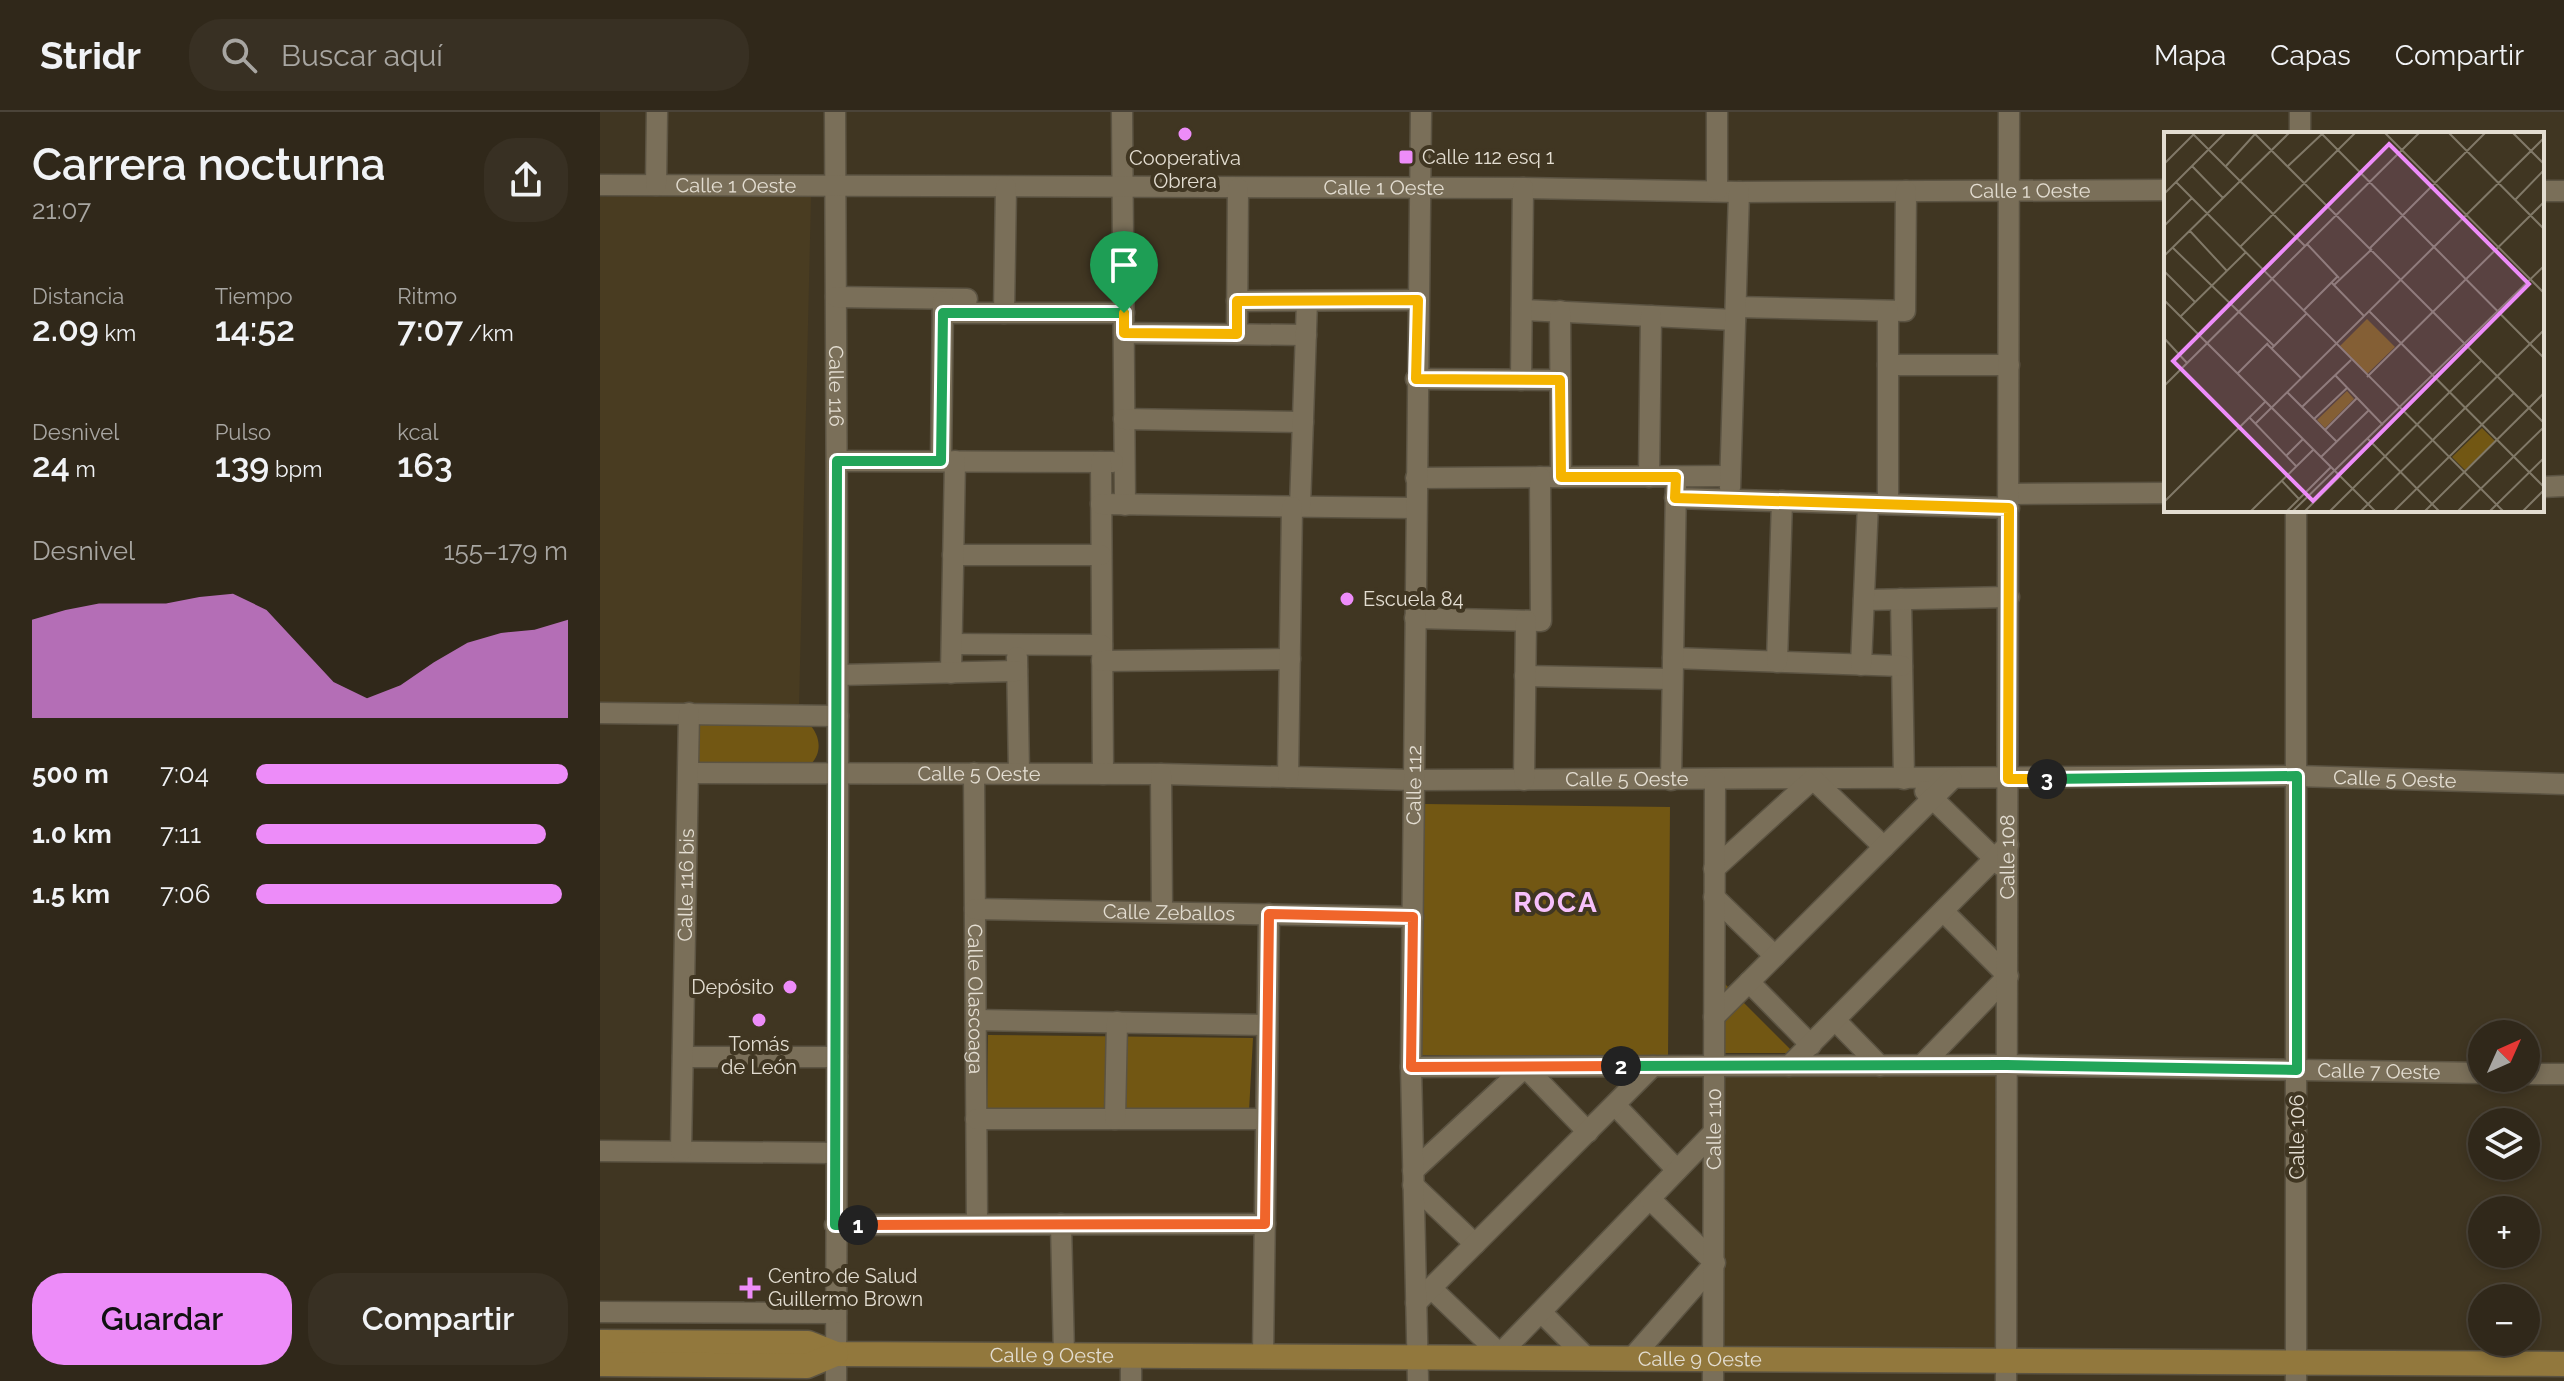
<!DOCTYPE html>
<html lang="es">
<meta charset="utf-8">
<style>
body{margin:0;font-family:Raleway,sans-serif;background:#383023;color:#f1f3f6;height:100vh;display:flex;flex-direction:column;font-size:30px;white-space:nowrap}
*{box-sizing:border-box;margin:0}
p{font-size:26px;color:#a8a6a2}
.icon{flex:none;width:44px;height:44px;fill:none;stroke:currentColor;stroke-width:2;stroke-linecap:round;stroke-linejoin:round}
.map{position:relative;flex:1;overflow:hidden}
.drawer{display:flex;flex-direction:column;background:#30281a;width:600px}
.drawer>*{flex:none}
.needle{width:52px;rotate:45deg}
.tools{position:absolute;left:1868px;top:908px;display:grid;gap:16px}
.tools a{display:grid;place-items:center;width:72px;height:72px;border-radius:50%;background:#30281a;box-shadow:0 4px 12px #0003,0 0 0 2px #4b4439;font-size:40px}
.pin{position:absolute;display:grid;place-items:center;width:68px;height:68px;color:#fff;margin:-82px -34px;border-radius:50% 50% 50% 0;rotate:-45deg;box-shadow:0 0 8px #0007}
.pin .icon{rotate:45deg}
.km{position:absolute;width:40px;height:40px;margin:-20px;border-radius:50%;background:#222;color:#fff;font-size:22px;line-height:40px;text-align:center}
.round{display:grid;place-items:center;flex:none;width:84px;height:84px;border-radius:32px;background:#383023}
.head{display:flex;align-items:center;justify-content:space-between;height:136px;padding:0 32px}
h1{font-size:44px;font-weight:600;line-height:60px}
.figures{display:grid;grid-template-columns:repeat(3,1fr);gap:12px;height:136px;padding:8px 32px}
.figures div{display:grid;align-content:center}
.figures b{font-size:34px;font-weight:600}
.figures small{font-size:22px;font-weight:400}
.figures p{font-size:22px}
.chart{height:224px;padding:16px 32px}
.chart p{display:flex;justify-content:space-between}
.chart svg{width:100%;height:144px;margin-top:8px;fill:#ed8cf9;opacity:.7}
.cta{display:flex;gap:16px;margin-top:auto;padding:16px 32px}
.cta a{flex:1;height:92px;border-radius:32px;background:#ed8cf9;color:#111;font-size:32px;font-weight:600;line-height:92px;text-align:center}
.cta a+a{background:#383023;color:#f1f3f6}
ul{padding:0 32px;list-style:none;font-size:26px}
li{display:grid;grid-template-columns:128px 96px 1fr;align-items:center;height:60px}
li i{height:20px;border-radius:10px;background:#ed8cf9}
header{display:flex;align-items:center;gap:48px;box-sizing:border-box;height:112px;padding:0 40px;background:#30281a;border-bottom:2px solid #4b4439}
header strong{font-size:38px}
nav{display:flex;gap:44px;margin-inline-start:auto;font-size:28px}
.search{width:560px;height:72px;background:#383023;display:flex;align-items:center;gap:20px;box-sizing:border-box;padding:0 28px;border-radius:32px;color:#a8a6a2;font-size:30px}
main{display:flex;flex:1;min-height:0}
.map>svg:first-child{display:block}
.built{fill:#493c21}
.green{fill:#725713}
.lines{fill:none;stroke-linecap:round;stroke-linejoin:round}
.minor-casing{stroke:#5b5342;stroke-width:23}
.major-casing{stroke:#5b5342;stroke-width:27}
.minor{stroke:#7a6f59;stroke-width:20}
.major{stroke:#92783d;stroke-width:24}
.split-1-casing{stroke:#fff;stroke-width:16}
.split-2-casing{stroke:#fff;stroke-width:16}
.split-3-casing{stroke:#fff;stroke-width:16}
.split-4-casing{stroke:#fff;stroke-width:16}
.split-1{stroke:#22a559;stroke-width:10}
.split-2{stroke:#f0652b;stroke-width:10}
.split-3{stroke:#22a559;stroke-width:10}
.split-4{stroke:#f5b400;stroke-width:10}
.poi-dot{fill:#ed8cf9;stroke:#403622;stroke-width:3}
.labels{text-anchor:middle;stroke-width:8;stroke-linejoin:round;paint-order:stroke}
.poi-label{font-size:20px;fill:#e3ddd1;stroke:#403622;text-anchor:start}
.street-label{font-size:20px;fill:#e3ddd1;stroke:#403622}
.district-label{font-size:28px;font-weight:bold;letter-spacing:2px;fill:#f7c0fc;stroke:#403622}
.inset-road{fill:none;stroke:#817968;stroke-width:2}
.view{fill:#ed8cf9;fill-opacity:0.15;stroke:#ed8cf9;stroke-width:4}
.inset-edge{fill:none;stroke:#e3ddd1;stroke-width:4}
</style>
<header>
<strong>Stridr</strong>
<div class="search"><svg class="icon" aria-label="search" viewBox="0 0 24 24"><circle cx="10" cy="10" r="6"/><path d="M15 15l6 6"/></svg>Buscar aquí</div>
<nav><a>Mapa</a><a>Capas</a><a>Compartir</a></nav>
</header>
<main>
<section class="drawer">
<div class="head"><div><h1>Carrera nocturna</h1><p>21:07</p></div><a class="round"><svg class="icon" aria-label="share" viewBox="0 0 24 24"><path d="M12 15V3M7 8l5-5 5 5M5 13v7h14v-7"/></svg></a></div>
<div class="figures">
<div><p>Distancia</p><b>2.09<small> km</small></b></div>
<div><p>Tiempo</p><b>14:52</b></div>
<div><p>Ritmo</p><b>7:07<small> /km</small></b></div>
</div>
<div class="figures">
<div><p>Desnivel</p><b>24<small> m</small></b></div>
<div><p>Pulso</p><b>139<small> bpm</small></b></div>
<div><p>kcal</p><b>163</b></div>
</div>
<div class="chart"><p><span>Desnivel</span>155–179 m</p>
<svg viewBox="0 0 160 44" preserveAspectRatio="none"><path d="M0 44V14L10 11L20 9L30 9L40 9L50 7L60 6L70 11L80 22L90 33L100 38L110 34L120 27L130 21L140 18L150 17L160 14V44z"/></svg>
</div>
<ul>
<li><b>500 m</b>7:04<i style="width:100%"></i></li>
<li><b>1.0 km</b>7:11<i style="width:93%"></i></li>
<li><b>1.5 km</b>7:06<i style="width:98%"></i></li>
</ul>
<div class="cta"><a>Guardar</a><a>Compartir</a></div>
</section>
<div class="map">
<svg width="1964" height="1269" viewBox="0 0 1964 1269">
<rect width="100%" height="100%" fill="#403622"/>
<path class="built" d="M0 85H211L199 595 0 591Z
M1407 953 1406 1248 1113 1247 1114 954Z"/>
<path class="green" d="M208 611C220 622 223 640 211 652H101L97 646 98 612Z
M824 692 1070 695 1068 946 822 943Z
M1119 866 1194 941H1113Z
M388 923 653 926 649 999 387 997Z"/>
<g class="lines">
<g class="minor-casing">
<g id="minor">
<path id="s1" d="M235 0 238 662 236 1269"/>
<path d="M522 0 525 393"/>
<path d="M1700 22V0"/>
<path id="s2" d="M0 73 923 76 1139 80 1566 78"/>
<path d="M56 73 57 0"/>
<path d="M1117 78V0"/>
<path d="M1942 79H1964"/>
<path d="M236 185 367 187"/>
<path d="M637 189 818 188"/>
<path d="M1136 195 1305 199 1306 79"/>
<path d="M922 198 1135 208"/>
<path d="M960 199 961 365"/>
<path d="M343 201H524"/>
<path d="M404 201 406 75"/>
<path d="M524 221 706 223"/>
<path d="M637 222 638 76"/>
<path d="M1288 253H1409"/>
<path d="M816 267 960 268"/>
<path d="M921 268 923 76"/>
<path d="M524 307 703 310"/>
<path d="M237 349 513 350"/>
<path d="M341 349 343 189"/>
<path d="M501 350 503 662"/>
<path d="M1049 365 1051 204"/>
<path d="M816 366 1130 364"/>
<path d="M1942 375 1964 374"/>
<path d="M1130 376 1139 80"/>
<path d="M1409 382 1566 381"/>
<path d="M1075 386 1409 396"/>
<path d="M501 392 816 396"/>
<path d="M1288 392V199"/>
<path d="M700 395 707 189"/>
<path d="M353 443H501"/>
<path d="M1301 487 1304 667"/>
<path d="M1264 488 1409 485"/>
<path d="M815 506 941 509 940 365"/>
<path d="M352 532 502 533"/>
<path d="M417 545 419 661"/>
<path d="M1073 546 1302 554"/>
<path d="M502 549 690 547"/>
<path d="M1177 550 1182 389"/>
<path d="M1261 553 1268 392"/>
<path d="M351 561 355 349"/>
<path d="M238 563 417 559"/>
<path d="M925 564 1072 567"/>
<path d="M0 601 238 604"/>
<path id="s3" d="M89 661 561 662 814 668 1697 664 1964 672"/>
<path id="s4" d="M374 661 377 1112"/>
<path d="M561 662 562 800"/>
<path d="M688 665 692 395"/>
<path d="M924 668 926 509"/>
<path d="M1071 668 1076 373"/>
<path d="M1325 679 1402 754"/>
<path d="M1114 757 1213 667 1284 735"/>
<path d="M1114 785 1175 844"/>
<path id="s5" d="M375 797 813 805"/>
<path d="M1149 870 1211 933"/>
<path d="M1114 905 1352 667"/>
<path d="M376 908 667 913"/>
<path d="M1235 908 1280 954"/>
<path d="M83 945H237"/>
<path d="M1322 953 1408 864 1343 799"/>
<path d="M1189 954 1408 733"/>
<path id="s6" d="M811 955 1407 953 1882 961"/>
<path d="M1926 962H1964"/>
<path d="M1015 993 1077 1058"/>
<path d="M376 1007H666"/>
<path d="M515 1007 517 910"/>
<path d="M0 1039 236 1041"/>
<path id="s7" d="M81 1039 89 601"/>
<path d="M813 1059 925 955 988 1020"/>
<path d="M813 1073 875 1132"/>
<path d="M461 1112 464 1243"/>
<path d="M235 1113 665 1112"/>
<path d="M831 1176 900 1242"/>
<path d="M816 1191 1053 954"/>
<path d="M0 1200 236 1201"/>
<path d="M941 1200 987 1246"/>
<path d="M663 1244 669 802"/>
<path d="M896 1246 1114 1020"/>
<path d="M1031 1247 1115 1151 1050 1087"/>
<path d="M531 1269V1243"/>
<path id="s8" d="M818 1269 811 955 821 0"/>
<path id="s9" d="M1113 1269 1115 668"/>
<path id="s10" d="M1406 1269 1409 0"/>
<path d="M1696 1269V398"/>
</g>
</g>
<g class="major-casing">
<g id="major">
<path id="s11" d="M0 1230 208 1231 236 1242 1964 1252"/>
<path d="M0 1252 207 1254 236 1242"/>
</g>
</g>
<use href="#minor" class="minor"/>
<use href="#major" class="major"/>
</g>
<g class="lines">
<g class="split-1-casing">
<path id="split-1" d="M258 1113H235L237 349H341L343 201H524"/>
</g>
<g class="split-2-casing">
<path id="split-2" d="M258 1113 665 1112 669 802 813 805 811 955 1021 954"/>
</g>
<g class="split-3-casing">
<path id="split-3" d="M1021 954 1407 953 1697 958V664L1447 667"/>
</g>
<g class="split-4-casing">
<path id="split-4" d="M524 201V221L637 222V189L818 188 816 267 960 268 961 365H1076L1075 386 1409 396 1408 667H1447"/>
</g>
<use href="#split-1" class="split-1"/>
<use href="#split-2" class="split-2"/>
<use href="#split-3" class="split-3"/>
<use href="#split-4" class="split-4"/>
</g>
<g class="poi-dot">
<circle cx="585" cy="22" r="8"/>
<rect x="798" y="37" width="16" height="16" rx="4"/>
<circle cx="747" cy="487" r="8"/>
<circle cx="190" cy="875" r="8"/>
<circle cx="159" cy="908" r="8"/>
<path d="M146 1164h8v8h8v8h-8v8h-8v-8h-8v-8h8z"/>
</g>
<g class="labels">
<g class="poi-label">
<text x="822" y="52">Calle 112 esq 1</text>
<text x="585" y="53" text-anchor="middle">Cooperativa<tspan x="585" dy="23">Obrera</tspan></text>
<text x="763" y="494">Escuela 84</text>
<text x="174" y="882" text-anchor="end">Depósito</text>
<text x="159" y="939" text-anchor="middle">Tomás<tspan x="159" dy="23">de León</tspan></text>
<text x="168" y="1171">Centro de Salud<tspan x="168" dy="23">Guillermo Brown</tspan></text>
</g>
<g class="street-label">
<text dy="7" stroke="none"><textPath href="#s2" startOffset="136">Calle 1 Oeste</textPath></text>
<text dy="7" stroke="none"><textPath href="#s2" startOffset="784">Calle 1 Oeste</textPath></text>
<text dy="7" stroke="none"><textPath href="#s2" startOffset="1430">Calle 1 Oeste</textPath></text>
<text dy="7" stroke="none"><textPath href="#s1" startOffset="274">Calle 116</textPath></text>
<text dy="7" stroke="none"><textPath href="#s3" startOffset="290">Calle 5 Oeste</textPath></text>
<text dy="7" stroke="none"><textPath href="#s3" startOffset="1706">Calle 5 Oeste</textPath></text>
<text dy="7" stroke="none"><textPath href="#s3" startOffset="938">Calle 5 Oeste</textPath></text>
<text dy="7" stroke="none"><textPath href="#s8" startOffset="596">Calle 112</textPath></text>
<text dy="7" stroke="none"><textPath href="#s10" startOffset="524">Calle 108</textPath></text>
<text dy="7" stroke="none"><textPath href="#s7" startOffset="266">Calle 116 bis</textPath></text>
<text dy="7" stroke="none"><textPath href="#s5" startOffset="194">Calle Zeballos</textPath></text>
<text dy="7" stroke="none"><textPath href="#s4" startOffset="226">Calle Olascoaga</textPath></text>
<text dy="7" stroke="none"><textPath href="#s6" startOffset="968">Calle 7 Oeste</textPath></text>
<text dy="7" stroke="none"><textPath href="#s9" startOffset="252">Calle 110</textPath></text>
<text transform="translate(1697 1025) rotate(-90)" y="7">Calle 106</text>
<text dy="7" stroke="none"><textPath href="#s11" startOffset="454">Calle 9 Oeste</textPath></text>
<text dy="7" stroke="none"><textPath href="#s11" startOffset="1102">Calle 9 Oeste</textPath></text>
</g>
<g class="district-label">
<text x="956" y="800">ROCA</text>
</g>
</g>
<g transform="translate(1564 20)">
<rect width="380" height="380" fill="#403622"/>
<path d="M203 187 231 215 203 242 176 214ZM183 259 190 267 161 296 153 288ZM318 296 331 309 301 338 288 325Z" fill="#725713"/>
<path class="inset-road" d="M28 1 141 114M90 1 380 291M157 1 380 226M221 1 380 161M285 1 380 97M349 1 380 32M0 32 30 2M28 34 59 66M62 34 91 2M124 34 158 2M12 50 339 379M0 62 61 1M351 68 380 38M0 94 28 66M26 99 63 139M143 112 175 146M76 115 191 1M9 116 110 214M206 116 321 1M0 124 125 1M0 139 31 170M168 151 200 184M170 153 208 117M0 168 211 379M139 179 174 144M205 179 380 355M16 185 82 120M0 206 23 231M103 212 137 246M107 217 142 182M74 241 104 211M171 243 219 293M203 245 380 70M0 254 255 1M123 260 173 310M138 275 187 228M85 285 132 334M150 287 183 256M91 292 380 6M161 298 193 266M204 307 275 379M122 324 139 307M157 325 205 278M118 349 135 367M0 370 102 269M87 379 150 317M123 379 167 335M129 379 380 134M141 379 176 344M166 379 318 228M197 379 380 198M230 379 350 261M261 379 380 261M294 379 380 295M326 379 380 326M359 379 380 358"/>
<path class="view" d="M225 12 365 152 149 369 9 229Z"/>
<rect width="380" height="380" class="inset-edge"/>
</g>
</svg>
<div class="tools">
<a><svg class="needle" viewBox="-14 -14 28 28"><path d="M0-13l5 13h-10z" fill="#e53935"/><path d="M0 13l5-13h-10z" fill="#a8a6a2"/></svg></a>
<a><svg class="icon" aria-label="layers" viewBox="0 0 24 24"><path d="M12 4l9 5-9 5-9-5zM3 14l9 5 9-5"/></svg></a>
<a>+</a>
<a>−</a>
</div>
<div class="pin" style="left:524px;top:201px;background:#1e9e55"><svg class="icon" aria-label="arrive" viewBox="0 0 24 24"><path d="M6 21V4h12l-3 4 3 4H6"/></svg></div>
<b class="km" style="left:258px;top:1113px">1</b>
<b class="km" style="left:1021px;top:954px">2</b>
<b class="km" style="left:1447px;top:667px">3</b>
</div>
</main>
